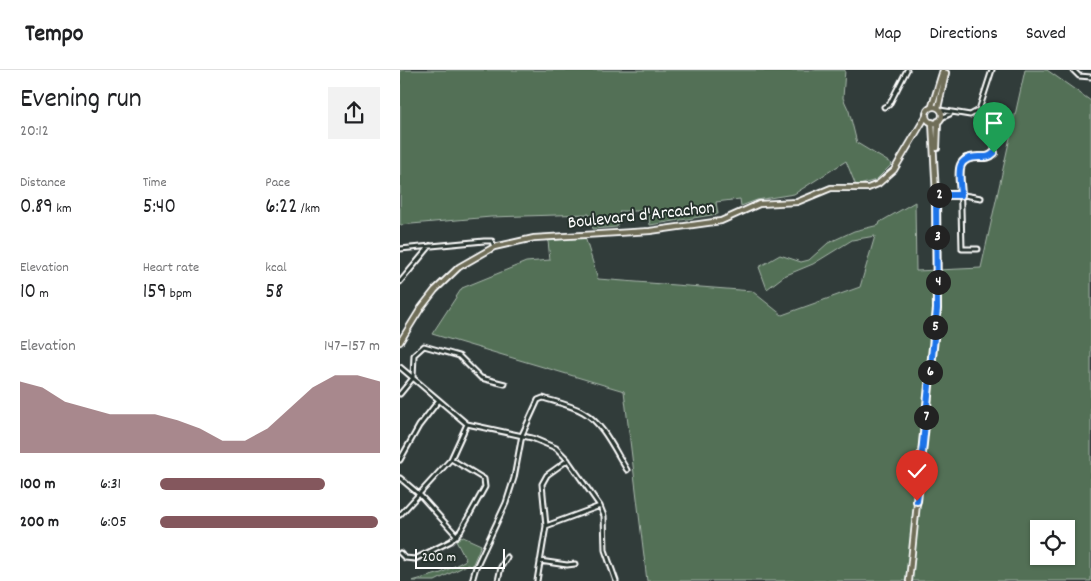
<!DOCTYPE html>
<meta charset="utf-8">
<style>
body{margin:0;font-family:Dekko,sans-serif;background:#f2f2f2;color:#202124;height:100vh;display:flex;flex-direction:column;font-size:19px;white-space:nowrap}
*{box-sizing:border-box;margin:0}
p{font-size:16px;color:#757577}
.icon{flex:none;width:28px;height:28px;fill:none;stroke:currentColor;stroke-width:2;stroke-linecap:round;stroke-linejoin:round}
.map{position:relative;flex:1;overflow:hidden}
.panel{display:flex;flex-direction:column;background:#fff;width:400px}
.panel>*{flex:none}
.controls{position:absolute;left:630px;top:450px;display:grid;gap:10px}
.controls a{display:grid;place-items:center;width:45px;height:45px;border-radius:0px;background:#fff;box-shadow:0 1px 4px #0004;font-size:25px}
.scale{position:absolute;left:15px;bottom:12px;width:90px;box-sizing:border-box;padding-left:5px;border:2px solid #fff;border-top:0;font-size:14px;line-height:18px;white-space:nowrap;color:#fff;-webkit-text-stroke:4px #26332d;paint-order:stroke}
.pin{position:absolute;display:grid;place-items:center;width:42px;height:42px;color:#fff;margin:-51px -21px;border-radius:50% 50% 50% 0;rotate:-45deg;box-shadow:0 0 5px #0007}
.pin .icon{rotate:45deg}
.km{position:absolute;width:25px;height:25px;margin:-12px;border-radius:50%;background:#222;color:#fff;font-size:14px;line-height:25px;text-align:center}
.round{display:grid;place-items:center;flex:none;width:52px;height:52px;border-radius:0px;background:#f2f2f2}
.head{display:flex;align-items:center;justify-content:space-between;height:85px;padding:0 20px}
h1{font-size:28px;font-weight:600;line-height:38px}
.figures{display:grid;grid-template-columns:repeat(3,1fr);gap:8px;height:85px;padding:5px 20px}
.figures div{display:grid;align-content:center}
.figures b{font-size:21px;font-weight:600}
.figures small{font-size:14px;font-weight:400}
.figures p{font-size:14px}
.chart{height:140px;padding:10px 20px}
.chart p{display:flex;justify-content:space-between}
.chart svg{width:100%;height:90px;margin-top:5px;fill:#84575d;opacity:.7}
ul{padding:0 20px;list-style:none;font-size:16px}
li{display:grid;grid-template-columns:80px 60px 1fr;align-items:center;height:38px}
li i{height:12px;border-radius:6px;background:#84575d}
header{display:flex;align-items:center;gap:30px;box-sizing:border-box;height:70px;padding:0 25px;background:#fff;border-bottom:1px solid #e0e0e0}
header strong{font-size:24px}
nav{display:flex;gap:28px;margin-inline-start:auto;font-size:18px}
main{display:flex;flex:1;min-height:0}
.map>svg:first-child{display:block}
.green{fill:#526f57;stroke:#a8b7ab;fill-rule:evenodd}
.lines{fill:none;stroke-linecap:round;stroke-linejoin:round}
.minor-casing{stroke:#fff;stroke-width:7}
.major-casing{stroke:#fff;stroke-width:8}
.minor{stroke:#26332d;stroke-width:3}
.major{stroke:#706e59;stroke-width:4.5}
.route-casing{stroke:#fff;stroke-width:10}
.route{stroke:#1a73e8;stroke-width:6}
.labels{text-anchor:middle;stroke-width:4;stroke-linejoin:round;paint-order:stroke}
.street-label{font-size:18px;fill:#fff;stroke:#26332d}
</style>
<header>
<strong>Tempo</strong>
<nav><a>Map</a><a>Directions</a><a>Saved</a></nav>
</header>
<main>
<section class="panel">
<div class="head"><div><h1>Evening run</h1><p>20:12</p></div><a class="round"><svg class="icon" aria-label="share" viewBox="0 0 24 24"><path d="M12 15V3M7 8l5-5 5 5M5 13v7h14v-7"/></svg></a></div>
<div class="figures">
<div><p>Distance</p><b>0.89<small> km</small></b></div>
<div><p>Time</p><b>5:40</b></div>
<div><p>Pace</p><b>6:22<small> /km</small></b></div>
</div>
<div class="figures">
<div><p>Elevation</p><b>10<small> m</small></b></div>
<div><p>Heart rate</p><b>159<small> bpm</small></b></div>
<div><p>kcal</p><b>58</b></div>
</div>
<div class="chart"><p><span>Elevation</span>147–157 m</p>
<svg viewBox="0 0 160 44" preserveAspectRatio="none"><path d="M0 44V9L10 12L20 19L30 22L40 25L50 25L60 25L70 28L80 32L90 38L100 38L110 32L120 22L130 12L140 6L150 6L160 9V44z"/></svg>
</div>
<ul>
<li><b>100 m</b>6:31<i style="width:75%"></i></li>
<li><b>200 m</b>6:05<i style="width:99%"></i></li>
</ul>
</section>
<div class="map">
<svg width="691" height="511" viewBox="0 0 691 511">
<rect width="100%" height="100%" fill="#313c3a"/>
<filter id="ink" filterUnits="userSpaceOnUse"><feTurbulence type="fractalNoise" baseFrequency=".02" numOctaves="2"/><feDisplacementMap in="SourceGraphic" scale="10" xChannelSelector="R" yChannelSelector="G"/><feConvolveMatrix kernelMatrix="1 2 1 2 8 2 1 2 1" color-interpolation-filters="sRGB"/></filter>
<g filter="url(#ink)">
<path class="green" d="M0 0H445L443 28 449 41 457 73 492 94 476 110 456 116 446 91 394 124 357 130 341 136 340 129 316 132 318 144 250 155 248 141H220L217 157 193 159 189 144 91 147 0 155Z
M625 0H647L691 31V511H247L224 321 32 264 62 218 126 192 150 190 148 171 185 167 198 209 352 221 382 245 460 217 475 166 452 170 413 194 384 206 367 219 359 197 380 185 401 192 409 190 428 173 454 161 479 155 480 152 515 132 516 201 581 198ZM639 459H666V486H639Z
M61 466 81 475 72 496 67 495 35 511H12L41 503 66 490 56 471Z"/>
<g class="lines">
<g class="minor-casing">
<path id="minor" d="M673 0 679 6 691 7
M484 37 489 35 507 0
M540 40 570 45 579 40 592 0
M577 41C585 50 596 71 594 82L588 87 565 88 560 98 562 179H578
M541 48 550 44
M536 125 558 124 581 128
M0 179 84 171H92L94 177
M0 212 30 176
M0 297 67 354 132 368 156 378 167 389 200 436 204 446 205 480 216 511
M0 324 13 308 14 285 24 276 59 286 81 308 105 314
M0 390 19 356 39 330
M0 408 20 425 57 466
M0 445 51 389 67 354
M146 456 200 436
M0 483 5 488 15 489 51 471 61 460 85 417 84 409 51 389
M140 491 167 495 175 494
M72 511 76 497 106 433 114 408 122 365 138 330 143 328C156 332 171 335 183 342 203 353 215 381 227 400
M98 511 101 497 107 487
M137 511 146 456 142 414 147 405 168 390"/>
</g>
<g class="major-casing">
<path id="major" d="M532 36 543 0
M526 45a8 8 0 1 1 16 0a8 8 0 1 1-16 0Z
M538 38 546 3
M537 78 538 51
M0 272 21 238 35 220 59 197 94 177 134 168 250 161 321 151 359 134 397 132 431 118H468L478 114 494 100 526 46
M509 511 537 239 536 125 532 52"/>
</g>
<use href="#minor" class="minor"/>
<use href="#major" class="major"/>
</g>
</g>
<g class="lines" filter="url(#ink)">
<g class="route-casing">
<path id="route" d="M517 431 537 239 536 125H561C560 105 553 87 579 87 585 87 589 88 594 83"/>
</g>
<use href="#route" class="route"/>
</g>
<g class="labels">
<g class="street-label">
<text transform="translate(241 144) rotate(-6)" y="6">Boulevard d'Arcachon</text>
</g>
</g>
</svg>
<div class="controls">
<a><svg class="icon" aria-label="locate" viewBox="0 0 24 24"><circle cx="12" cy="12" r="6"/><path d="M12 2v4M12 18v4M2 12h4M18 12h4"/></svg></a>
</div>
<div class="scale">200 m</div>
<div class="pin" style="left:594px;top:83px;background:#1e9e55"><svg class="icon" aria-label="arrive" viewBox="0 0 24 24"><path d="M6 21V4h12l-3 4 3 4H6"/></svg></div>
<div class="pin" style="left:517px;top:431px;background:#d93025"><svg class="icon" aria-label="check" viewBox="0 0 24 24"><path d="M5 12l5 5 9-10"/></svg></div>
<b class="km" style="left:539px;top:125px">2</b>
<b class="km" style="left:537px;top:167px">3</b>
<b class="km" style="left:538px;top:212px">4</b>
<b class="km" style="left:535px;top:257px">5</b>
<b class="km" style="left:530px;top:302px">6</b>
<b class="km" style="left:526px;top:347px">7</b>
</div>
</main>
